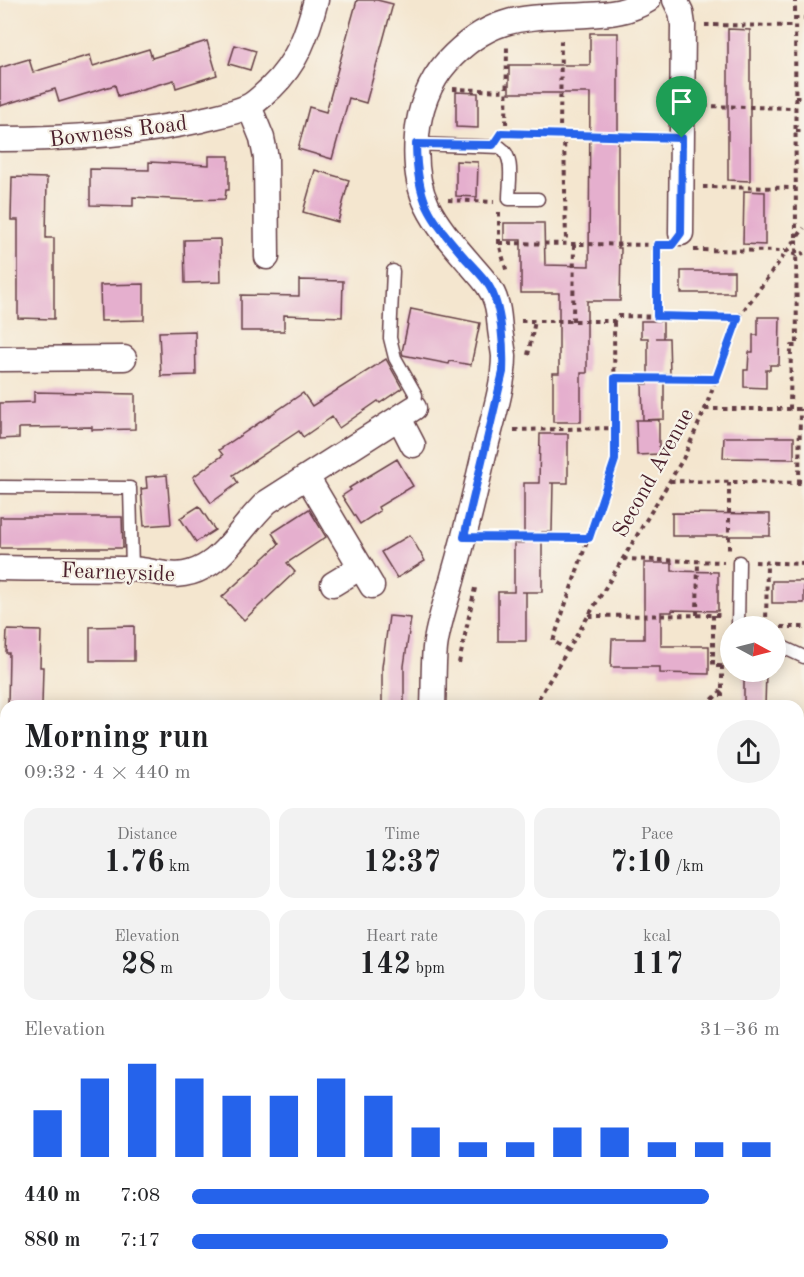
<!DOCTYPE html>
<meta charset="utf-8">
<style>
body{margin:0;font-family:"Old Standard TT",serif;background:#f2f2f2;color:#202124;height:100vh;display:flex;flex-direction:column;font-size:22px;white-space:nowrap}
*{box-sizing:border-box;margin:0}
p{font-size:20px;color:#757577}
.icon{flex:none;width:33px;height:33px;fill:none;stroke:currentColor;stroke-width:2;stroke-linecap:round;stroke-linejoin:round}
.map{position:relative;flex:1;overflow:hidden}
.details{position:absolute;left:0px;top:700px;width:804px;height:578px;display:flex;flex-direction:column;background:#fff;border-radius:18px 18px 0 0;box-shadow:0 3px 15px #0003}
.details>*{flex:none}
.needle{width:39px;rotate:97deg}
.tools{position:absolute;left:720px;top:616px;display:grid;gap:12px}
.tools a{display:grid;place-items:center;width:66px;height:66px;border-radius:50%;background:#fff;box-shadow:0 3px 15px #0003;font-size:30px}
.pin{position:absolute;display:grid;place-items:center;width:51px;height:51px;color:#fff;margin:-62px -26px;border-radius:50% 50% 50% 0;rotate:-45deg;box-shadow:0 0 6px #0007}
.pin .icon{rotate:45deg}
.round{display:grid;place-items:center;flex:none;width:63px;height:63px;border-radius:32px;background:#f2f2f2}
.summary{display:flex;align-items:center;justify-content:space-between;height:102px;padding:0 24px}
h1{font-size:33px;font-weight:600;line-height:45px}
.stats{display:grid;grid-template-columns:repeat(3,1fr);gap:9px;height:102px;padding:6px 24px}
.stats div{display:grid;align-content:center;border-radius:15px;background:#f2f2f2;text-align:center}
.stats b{font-size:30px;font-weight:600}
.stats small{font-size:16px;font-weight:400}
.stats p{font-size:16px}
.chart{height:168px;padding:12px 24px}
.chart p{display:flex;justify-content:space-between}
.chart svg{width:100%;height:108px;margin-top:6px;stroke:#2563eb;stroke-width:6}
ul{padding:0 24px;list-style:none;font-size:20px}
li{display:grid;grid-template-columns:96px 72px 1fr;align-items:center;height:45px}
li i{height:15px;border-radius:8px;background:#2563eb}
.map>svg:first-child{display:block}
.green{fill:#90dc9a;stroke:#6d7e62;stroke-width:1.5}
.building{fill:#e5afce}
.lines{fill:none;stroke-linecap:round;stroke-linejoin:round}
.lane-casing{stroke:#643d44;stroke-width:15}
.street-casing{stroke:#643d44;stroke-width:27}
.path{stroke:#643d44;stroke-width:4;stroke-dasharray:4.5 4.5;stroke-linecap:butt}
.lane{stroke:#fff;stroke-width:12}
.street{stroke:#fff;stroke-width:24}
.route-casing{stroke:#fff;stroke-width:12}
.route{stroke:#2563eb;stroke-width:8}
.labels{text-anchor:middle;stroke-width:4.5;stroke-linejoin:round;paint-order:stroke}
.street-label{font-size:22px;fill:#4a1f2b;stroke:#f7f3e8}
</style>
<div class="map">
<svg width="804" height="1277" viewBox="0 0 804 1277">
<rect width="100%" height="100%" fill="#f7f3e8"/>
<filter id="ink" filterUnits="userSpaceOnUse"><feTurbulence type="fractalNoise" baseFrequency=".0167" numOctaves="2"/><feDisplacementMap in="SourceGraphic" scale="12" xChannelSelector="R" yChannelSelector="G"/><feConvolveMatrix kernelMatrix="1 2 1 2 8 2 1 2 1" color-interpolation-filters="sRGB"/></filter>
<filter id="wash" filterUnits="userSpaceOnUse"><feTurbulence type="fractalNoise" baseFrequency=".008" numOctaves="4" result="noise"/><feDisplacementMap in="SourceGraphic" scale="24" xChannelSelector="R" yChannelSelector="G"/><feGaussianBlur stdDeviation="1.35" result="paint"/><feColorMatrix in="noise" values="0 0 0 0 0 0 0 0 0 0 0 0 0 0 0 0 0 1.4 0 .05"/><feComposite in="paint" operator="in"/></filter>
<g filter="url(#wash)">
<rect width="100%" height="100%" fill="#f4e6cf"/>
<path class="green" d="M804 882V1277H544L547 1272H798V885Z"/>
<g id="blocks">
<path class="building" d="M357 0H377L393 4 366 103 349 98 332 159 298 149 309 107 326 112Z
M728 29 750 30V181L728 180Z
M590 33H618V248H621L620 301H587V373H581V422H553V373H559V293H521V240H504V223H544L545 265 589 266 590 93H509V65H590Z
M207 41 217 75 176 88 174 80 118 96 115 85 59 102 55 89 0 106V68L9 65 29 59 33 72 90 55 93 66 149 49 152 58Z
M235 45 256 51 250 70 229 64Z
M456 92 478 93V128L456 127Z
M209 156H229V190H226L225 199 191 200 133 197V206L90 205V169L149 170V162L209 165Z
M456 161 478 162 477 197 456 196Z
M315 170 349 180 338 222 303 212Z
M12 177 47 178 46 238H54V319L18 318V220H11Z
M744 191 765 192V245L743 244Z
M220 239 221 282 185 283 184 240Z
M681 271H734V293H681Z
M299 280 343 281 342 317 284 315V331H241V295L299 296Z
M144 284V320L101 321 100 285Z
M411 309 480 323 471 365 450 361 449 364 403 355 402 352Z
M758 317H780L779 365H770V370H766V388L744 387V370H748L749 352H753V335H758Z
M641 321H663V338H656H669L670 374H664V419L643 420H659V454L637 455 636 420H643L642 384H648V338H641Z
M195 331 196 375 161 376 159 332Z
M386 359 402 388 380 403 378 401 339 428 332 417 303 437 299 431 233 475 238 483 211 503 193 477 223 455 219 450 303 393 312 406Z
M34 392 135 394V429L92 430V427L19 428V438L0 439V403L34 402Z
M540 434H568V483H550H553L552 532H542V592H521H526V641H498V592H514V543H524V483H539Z
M724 437H794V459L723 458Z
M397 459 413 486 378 507 380 511 360 524 342 496 351 490 349 488Z
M167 475 171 524 144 526 141 489 147 488 146 477Z
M199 506 215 530 196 542 180 518Z
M309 509 326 537 287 563 295 572 244 620 222 597 279 544 272 533Z
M672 513 770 514V536H672Z
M0 517H122L123 548H0Z
M410 535 425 561 397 578 381 552Z
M644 563H672V571L718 572V611L672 610V612H661V646H709V674L660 673V667H611L612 639H644Z
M772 581H804V603H772Z
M389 616 411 618 404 666V706H382V667Z
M134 626V661H90V627Z
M7 630 41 631 40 667H43L42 706H8L9 653H6Z
M744 672H766L765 706H744Z"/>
</g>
</g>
<g filter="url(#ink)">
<use href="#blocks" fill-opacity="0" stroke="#643d44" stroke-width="1.5"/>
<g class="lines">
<g class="lane-casing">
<path id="lane" d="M416 144 500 147C515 157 509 182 509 199H538
M393 271 390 338 395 358 416 395 414 408
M0 487 130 488 132 569
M738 627 739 562
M776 644 804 657"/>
</g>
<g class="street-casing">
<path id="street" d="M675 0 681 12 683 25 681 233
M249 106 262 138 266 158 267 257
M0 139C68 139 134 135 201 120 216 116 235 113 249 106 257 102 264 94 271 88 297 63 307 35 316 0
M0 359 124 358
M399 418 413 445
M307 477 372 586
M0 568C43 569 85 568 128 569 156 569 175 583 204 567 228 554 246 521 267 502L414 408
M333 584 361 567
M433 706C434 687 433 667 435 648 438 622 448 597 454 573 465 535 474 497 483 458 490 428 504 387 504 356 503 347 501 338 500 329 499 320 499 311 496 302 492 287 480 276 471 265 433 221 412 198 417 136 419 110 429 82 447 62 492 13 527 18 587 15 609 14 629 12 648 0
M804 745 801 768 804 790
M0 804H6
M798 869 804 866
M0 1010H6
M0 1221H6"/>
</g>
<path class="path" d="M794 18H804
M705 25 794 26
M453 89 507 91
M795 97H804
M704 106 795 108
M796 131H804
M506 133 507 44
M509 134 661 138
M560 135 561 38
M564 135 566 243
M703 187 796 188
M448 200 494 202
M499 212V243L507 273
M499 243 662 245
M694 250 787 251 796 255 804 253
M657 317V245
M521 321H614L618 316 738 318
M573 321 574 243
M528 355 535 321
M615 378 716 379
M705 409H804
M790 409 791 346H797L796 239 804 228
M514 430 615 428
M670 481 804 483
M729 482V550
M799 483 800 409
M487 537 589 538
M623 559 724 562
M755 562 804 564
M697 615 698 561
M713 615V666H722
M589 616 722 615
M766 626 767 563
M781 627H804
M568 650 553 641 615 460 614 321
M459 663 475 588
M534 706 683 459 705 409 738 318 796 239 795 0
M706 706 721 691
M722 706V666H730
M798 827H804
M798 963 804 960
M798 1131 804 1146
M553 1277 555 1272"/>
<use href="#lane" class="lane"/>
<use href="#street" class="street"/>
</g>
</g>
<g class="lines" filter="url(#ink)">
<g class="route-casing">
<path id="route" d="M501 133 682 138 681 233 672 245H657V316L738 318 716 379 615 378V460L589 538 464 537 503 372C504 348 502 307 489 286 483 276 473 267 465 258 429 216 417 202 416 144L493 145Z"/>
</g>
<use href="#route" class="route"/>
</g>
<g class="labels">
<g class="street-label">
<text transform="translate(118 130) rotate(-7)" y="8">Bowness Road</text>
<text transform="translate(652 472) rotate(-61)" y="8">Second Avenue</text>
<text transform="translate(118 571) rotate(2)" y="8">Fearneyside</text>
</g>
</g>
</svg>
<div class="tools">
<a><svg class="needle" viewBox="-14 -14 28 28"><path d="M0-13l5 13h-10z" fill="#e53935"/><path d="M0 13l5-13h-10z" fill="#757577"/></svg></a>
</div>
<div class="pin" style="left:682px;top:138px;background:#1e9e55"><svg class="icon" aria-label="arrive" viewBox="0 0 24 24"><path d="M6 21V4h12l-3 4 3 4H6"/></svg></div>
<section class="details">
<div class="summary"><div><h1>Morning run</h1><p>09:32 · 4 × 440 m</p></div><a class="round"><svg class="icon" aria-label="share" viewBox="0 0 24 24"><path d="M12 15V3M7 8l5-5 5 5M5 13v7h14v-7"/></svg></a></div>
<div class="stats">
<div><p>Distance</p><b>1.76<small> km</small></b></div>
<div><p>Time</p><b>12:37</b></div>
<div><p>Pace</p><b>7:10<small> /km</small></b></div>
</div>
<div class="stats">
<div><p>Elevation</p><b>28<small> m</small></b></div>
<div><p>Heart rate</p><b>142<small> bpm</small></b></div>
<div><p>kcal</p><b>117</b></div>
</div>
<div class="chart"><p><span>Elevation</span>31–36 m</p>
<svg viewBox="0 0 160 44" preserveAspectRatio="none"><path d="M5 44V25M15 44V12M25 44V6M35 44V12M45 44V19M55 44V19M65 44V12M75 44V19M85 44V32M95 44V38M105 44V38M115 44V32M125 44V32M135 44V38M145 44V38M155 44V38"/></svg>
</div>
<ul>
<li><b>440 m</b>7:08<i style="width:88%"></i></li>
<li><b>880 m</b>7:17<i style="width:81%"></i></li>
</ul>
</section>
</div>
